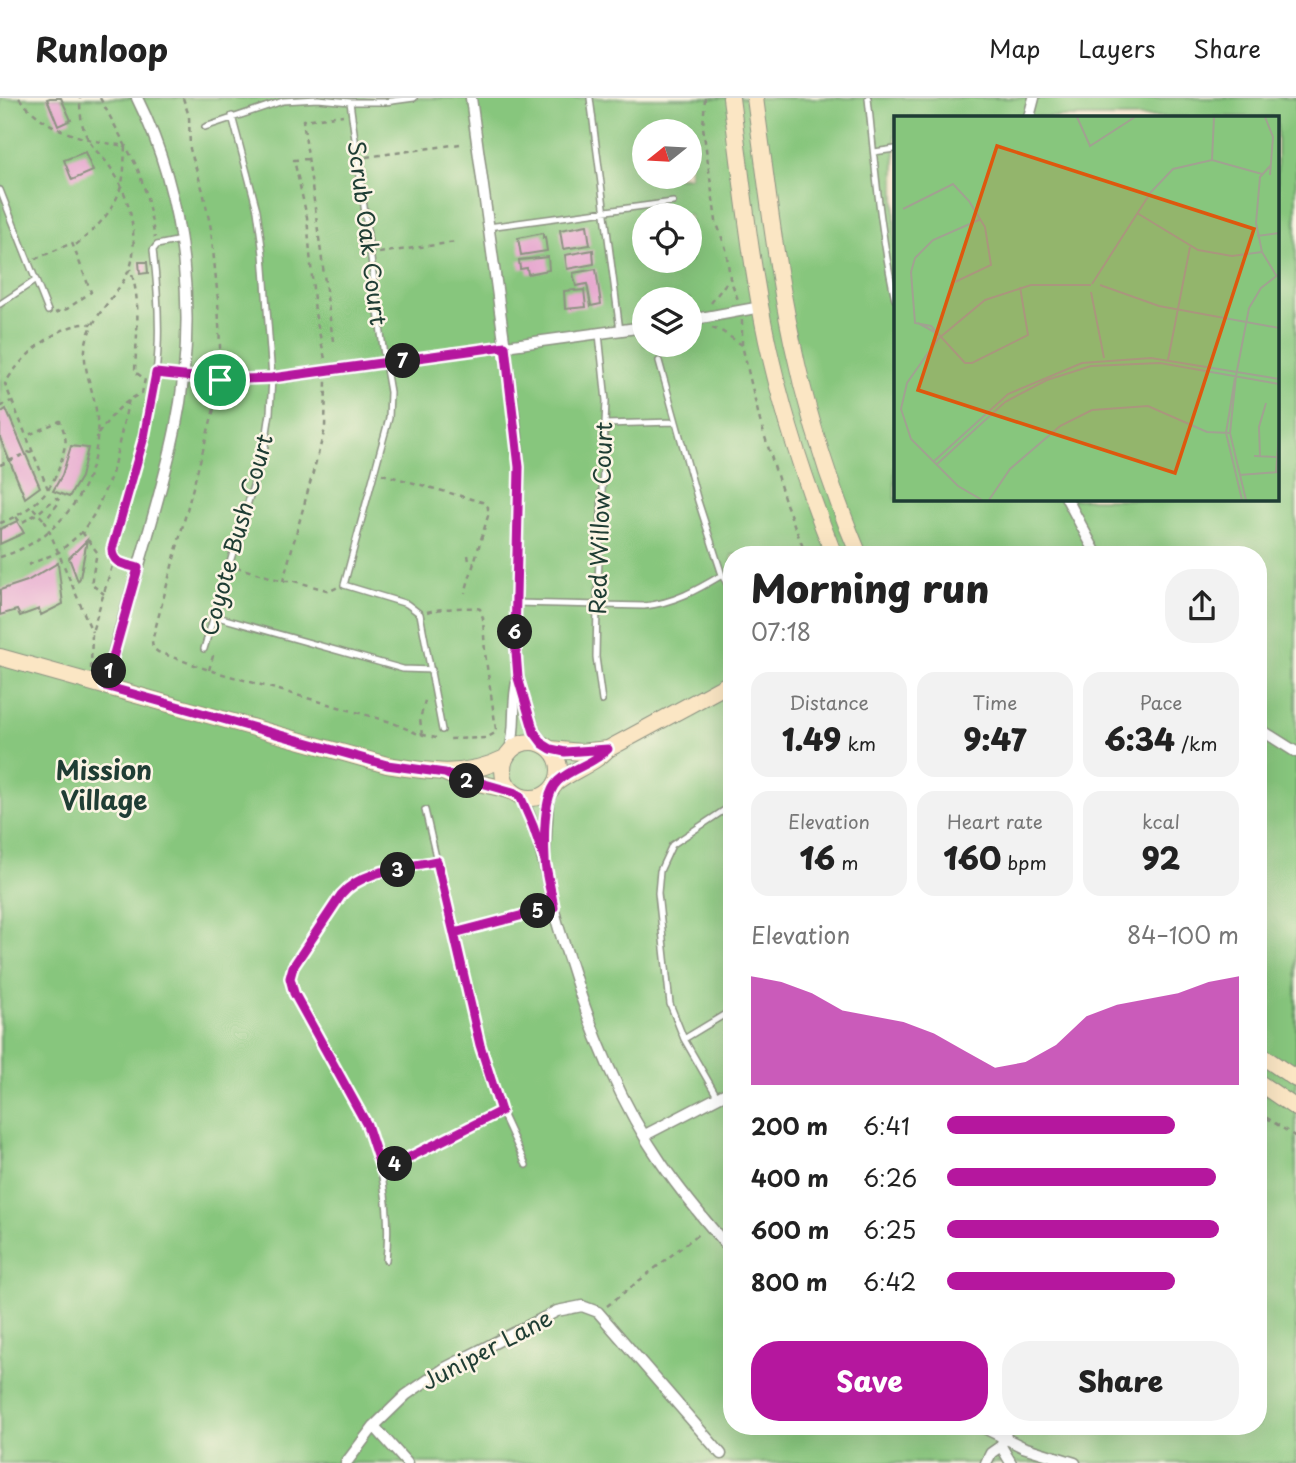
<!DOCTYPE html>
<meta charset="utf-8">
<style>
body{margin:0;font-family:"Playpen Sans",sans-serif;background:#f2f2f2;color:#222;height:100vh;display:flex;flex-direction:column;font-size:26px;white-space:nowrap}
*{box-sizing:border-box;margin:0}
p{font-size:23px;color:#767676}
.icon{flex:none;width:38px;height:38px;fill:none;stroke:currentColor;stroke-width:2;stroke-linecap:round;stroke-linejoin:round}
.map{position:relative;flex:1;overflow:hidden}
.drawer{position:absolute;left:723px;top:448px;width:544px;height:889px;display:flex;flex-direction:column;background:#fff;border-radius:28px;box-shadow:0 7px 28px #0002}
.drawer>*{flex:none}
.needle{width:46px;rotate:252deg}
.buttons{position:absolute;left:632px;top:21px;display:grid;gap:14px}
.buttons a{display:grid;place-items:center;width:70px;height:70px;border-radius:50%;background:#fff;box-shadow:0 7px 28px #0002;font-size:35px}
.pin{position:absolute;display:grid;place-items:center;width:60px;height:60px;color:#fff;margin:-30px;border:4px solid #fff;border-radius:50%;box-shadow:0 2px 7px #0007}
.km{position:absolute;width:35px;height:35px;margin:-18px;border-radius:50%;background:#222;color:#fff;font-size:19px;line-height:35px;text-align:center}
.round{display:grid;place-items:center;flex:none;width:74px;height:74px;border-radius:28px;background:#f2f2f2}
.head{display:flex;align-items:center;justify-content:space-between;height:119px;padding:0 28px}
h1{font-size:38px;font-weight:800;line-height:52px}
.metrics{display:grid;grid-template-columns:repeat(3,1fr);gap:10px;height:119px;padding:7px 28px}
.metrics div{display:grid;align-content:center;border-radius:18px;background:#f2f2f2;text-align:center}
.metrics b{font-size:30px;font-weight:800}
.metrics small{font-size:19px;font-weight:400}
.metrics p{font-size:19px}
.chart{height:196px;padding:14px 28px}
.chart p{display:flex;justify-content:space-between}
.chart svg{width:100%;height:126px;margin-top:7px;fill:#b5179e;opacity:.7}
.primary-button{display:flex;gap:14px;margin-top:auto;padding:14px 28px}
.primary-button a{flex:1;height:80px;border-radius:28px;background:#b5179e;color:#fff;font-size:28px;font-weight:800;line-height:80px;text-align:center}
.primary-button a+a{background:#f2f2f2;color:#222}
ul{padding:0 28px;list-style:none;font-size:23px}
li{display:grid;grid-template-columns:112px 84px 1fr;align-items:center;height:52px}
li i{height:18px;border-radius:9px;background:#b5179e}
header{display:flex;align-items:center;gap:42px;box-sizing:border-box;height:98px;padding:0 35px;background:#fff;border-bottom:2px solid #e0e0e0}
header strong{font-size:33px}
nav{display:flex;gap:38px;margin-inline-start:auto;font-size:24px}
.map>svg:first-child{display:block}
.green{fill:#87c67d;stroke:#538258;stroke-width:2;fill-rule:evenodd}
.building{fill:#e7aad0}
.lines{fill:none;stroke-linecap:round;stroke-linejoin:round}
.lane-casing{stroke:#8c9282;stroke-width:8}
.street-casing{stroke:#8c9282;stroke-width:13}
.secondary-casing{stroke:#8c9282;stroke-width:18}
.path{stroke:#8c9282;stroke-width:2.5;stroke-dasharray:5 5;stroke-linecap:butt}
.lane{stroke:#fff;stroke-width:5}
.street{stroke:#fff;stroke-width:10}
.secondary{stroke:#fbe6c4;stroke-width:16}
.route-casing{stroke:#fff;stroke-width:14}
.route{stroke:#b5179e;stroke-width:9}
.labels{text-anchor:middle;stroke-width:5;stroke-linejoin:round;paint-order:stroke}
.street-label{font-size:23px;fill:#1f3d34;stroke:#fcf5e5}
.quarter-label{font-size:26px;font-weight:bold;fill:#1f3d34;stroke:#fcf5e5}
.inset-road{fill:none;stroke:#a1a291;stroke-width:2}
.view{fill:#de580e;fill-opacity:0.15;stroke:#de580e;stroke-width:3.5}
.inset-edge{fill:none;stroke:#1f3d34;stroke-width:3.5}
</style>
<header>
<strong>Runloop</strong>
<nav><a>Map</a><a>Layers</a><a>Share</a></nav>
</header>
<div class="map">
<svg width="1296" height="1365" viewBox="0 0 1296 1365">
<rect width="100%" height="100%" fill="#fcf5e5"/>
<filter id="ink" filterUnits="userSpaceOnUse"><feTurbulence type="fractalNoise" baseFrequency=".0143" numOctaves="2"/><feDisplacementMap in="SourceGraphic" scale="14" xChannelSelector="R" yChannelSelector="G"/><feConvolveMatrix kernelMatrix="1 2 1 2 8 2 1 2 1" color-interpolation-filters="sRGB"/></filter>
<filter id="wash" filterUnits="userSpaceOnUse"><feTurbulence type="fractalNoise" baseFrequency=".00686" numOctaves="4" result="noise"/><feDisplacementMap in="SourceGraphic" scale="28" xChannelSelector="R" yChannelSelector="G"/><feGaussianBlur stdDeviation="1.57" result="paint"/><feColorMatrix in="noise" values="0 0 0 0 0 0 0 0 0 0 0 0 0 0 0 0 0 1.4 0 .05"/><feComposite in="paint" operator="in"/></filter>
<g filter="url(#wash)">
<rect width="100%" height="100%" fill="#f8e6cf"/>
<path class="green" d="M0 0H1296V1365H0ZM895 19H1277V401H895ZM644 33H690V79H644ZM644 117H690V163H644ZM644 201H690V247H644ZM732 457H1258V1328H732Z"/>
<g id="blocks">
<path class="building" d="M50 0H61L71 22 58 28 47 1Z
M85 54 93 73 72 82 64 62Z
M587 127 590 147 563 151 560 132Z
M543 135V140L545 139 547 153 521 157 518 140Z
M593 152 594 166 567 171 565 157Z
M548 159 549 172 528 176 527 170 520 171 519 162Z
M139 164H147L148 175 140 176Z
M596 171 601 206 591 208 587 186 576 188 573 175Z
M575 192V193L584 192 586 209 565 211 564 193Z
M6 311 40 389 25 400 0 340V315Z
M71 348 88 350 81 379 69 399 53 393 62 377Z
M17 423 24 435 0 446V431Z
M87 442 80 480 78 483 69 460Z
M58 465 63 506 41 517 39 511 20 518 17 512 0 517V492L27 483Z"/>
</g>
</g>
<g filter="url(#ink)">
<use href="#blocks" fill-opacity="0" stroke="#8c9282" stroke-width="2"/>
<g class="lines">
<g class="lane-casing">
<path id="lane" d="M590 0 620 233
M868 0C875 67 880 135 895 201
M350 4 385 265 390 294 389 320 344 487 407 506 420 516 442 632
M205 29 283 3 318 1 350 4H385L414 0
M874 54 895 51
M0 92 48 213
M488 129 673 104
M0 206 36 182
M599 236 606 303 597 507 596 559 602 603
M659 263 698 403 722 477 732 495
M156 275 184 279
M605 326 674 324
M138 470C126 466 112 466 112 451 129 393 149 335 156 275 161 234 158 193 153 152L157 147 181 142
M515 505 644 508C674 505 697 492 722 477
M214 518 403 571 432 572
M204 551 265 348 270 315 272 280 263 156 257 112 232 18
M425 712 480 947 501 1013 526 1067
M454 835 554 809
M684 941 732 912
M718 1000 684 941 670 906 658 795 660 773 672 747 732 707
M382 1073 501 1013
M386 1162C398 1055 344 983 294 895L290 880 293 869 349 787 369 778 437 763"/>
</g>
<g class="street-casing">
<path id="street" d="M471 0 517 338 519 369 515 541 518 580 534 633 543 646
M1029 19 1034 0
M690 222 761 209
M184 279 220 282 272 280 644 229
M1067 401 1097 457
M105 588C126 502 157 418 175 332 198 222 187 100 137 0
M1258 630 1296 654
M510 652C517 628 511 605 518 580
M520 698C541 736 546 779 556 820 560 836 566 851 571 867 591 934 622 1008 662 1066 683 1097 707 1125 732 1154
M545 756 548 704 551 692
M645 1037 732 992
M374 1328 407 1365
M980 1328 1023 1349 1075 1365
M1001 1348 1011 1365
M346 1365 374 1328 406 1297 445 1270 557 1213 582 1208 598 1214 721 1356
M986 1365 991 1355 1001 1348 1008 1328"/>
</g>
<g class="secondary-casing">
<path id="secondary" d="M731 0C742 81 750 163 767 243 783 317 806 387 834 457
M755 0C766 81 775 163 792 243 807 316 830 388 859 457
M0 559 387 667C429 674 465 680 505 660
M503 672a28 28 0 1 1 56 0a28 28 0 1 1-56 0Z
M551 651 580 654 608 651
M445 675C466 686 490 685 513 694
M556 685C573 672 594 666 608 651L732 584
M1258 955 1296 981
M1258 984 1296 1010"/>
</g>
<path class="path" d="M19 0C47 34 84 42 125 48 124 61 125 76 121 88 114 114 94 133 73 149
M100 0 137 69 146 95 155 140
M183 0 189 18 190 51 203 93 211 131 218 202 221 272
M705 0 703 29 716 123 726 151 730 180 738 202
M366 59 460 46
M308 61 294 62 307 119 315 215 325 261
M379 155 456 144
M35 161 72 145 91 194 67 211 55 215
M711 205 730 180
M742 222V247L760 323 786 406 806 457
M712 230 723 234 742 247
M333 243 303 22 343 17
M219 292 152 543 153 550 158 554 209 572 391 624 416 635 436 640
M0 309 11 303
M98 336C111 318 122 304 142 295L145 281 135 274C136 241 142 202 130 171
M0 367 32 353
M382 376 482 404 488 409V418L465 495
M48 391 5 286C18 261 61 222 92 226
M33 410 45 423
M16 419 21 425 38 415 56 400 60 403 45 423 92 534
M0 425C31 414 54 393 62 360 63 353 67 345 65 339 64 333 62 328 60 323L26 338
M82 434 97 454 91 486 104 496
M468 457 469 463 474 465
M0 459C63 441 106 378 96 312 93 290 81 268 86 245 92 216 118 198 129 172 135 160 134 138 132 125 129 103 121 84 108 66 102 58 93 51 88 41 81 29 80 14 80 0
M28 467 59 454 82 434 95 415 112 376 129 301
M236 469 283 483H294L330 493 338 489
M283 483 325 331 326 282
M427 514C435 511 473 508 480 511L483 520 485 555 496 631 495 635 486 640 446 641
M91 571 92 534 112 468
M209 572 213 558 211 556
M422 637 420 621 426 599
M1258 1014 1296 1039
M607 1208 701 1134"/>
<use href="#lane" class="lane"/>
<use href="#street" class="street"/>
<use href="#secondary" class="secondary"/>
</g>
</g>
<g class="lines" filter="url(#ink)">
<g class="route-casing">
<path id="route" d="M220 282 156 275 144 339 112 451C112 466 125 466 138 470L105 588 387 667 445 675 459 682 478 684 513 694 520 698 533 728 545 763 554 809 454 835 437 763C405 770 363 771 341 797L293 869 290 880 294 895 367 1027 382 1073 501 1013 480 947 454 835 554 809C551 794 545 777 545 761 544 741 543 697 558 683 573 669 594 666 608 651L565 654 551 651 543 646 534 634 518 580 515 541 519 369 505 248 272 280 220 282"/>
</g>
<use href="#route" class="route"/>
</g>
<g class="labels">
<g class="street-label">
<text transform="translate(367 135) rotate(83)" y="8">Scrub Oak Court</text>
<text transform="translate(601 420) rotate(-88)" y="8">Red Willow Court</text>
<text transform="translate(237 437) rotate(-74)" y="8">Coyote Bush Court</text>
<text transform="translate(487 1252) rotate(-28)" y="8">Juniper Lane</text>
</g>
<g class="quarter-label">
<text x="104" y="682">Mission<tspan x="104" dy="30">Village</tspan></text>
</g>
</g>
<g transform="translate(894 18)">
<rect width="385" height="385" fill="#f8e6cf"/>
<path d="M0 1H385V384H0Z" fill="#87c67d"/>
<path class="inset-road" d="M183 1 196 30 241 1M371 1 379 21 376 59M318 44 320 1M377 49 366 61 362 107 368 136 382 159M9 93 59 68 75 85 91 111 97 149 61 166M243 97 304 134 338 140 368 136M87 103 39 124 21 142 17 156 21 207 37 210 71 247H78L134 219 126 171M363 120 385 117M198 168 257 76 279 53 318 44 368 58M206 169 265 190 385 212M197 176 210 242M24 207 46 219M274 244 296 131M341 262 332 317 348 384M360 340 382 341M366 341 365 311 372 287M39 346 114 278 188 247 257 242 385 263M42 349 111 286 153 264 197 250 266 247 385 268M382 356 385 318M345 359 385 356M88 384 64 370 17 323 7 293 13 267 44 223 91 184 137 169H197M95 384 116 353 166 310 198 294 254 290 313 316 336 317M352 384 336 317 342 260 355 192 367 172 385 158"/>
<path class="view" d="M103 30 360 113 281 357 24 274Z"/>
<rect width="385" height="385" class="inset-edge"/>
</g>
</svg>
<div class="buttons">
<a><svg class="needle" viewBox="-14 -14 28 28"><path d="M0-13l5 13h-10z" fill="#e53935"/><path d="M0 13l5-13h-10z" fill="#767676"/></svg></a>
<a><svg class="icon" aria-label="locate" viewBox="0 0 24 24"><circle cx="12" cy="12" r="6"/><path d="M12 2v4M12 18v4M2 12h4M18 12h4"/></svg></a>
<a><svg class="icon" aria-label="layers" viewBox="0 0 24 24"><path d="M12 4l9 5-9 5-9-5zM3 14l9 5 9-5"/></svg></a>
</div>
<div class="pin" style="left:220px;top:282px;background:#1e9e55"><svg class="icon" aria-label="arrive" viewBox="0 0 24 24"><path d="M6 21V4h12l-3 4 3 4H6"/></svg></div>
<b class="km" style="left:109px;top:573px">1</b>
<b class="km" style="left:467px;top:683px">2</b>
<b class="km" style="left:398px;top:772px">3</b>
<b class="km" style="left:395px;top:1066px">4</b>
<b class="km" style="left:538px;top:813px">5</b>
<b class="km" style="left:515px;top:534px">6</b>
<b class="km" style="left:403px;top:263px">7</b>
<section class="drawer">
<div class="head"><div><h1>Morning run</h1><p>07:18</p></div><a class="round"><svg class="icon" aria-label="share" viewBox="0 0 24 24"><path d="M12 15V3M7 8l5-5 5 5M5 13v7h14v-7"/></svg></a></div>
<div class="metrics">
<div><p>Distance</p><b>1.49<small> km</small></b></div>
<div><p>Time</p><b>9:47</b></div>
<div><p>Pace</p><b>6:34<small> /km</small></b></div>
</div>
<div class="metrics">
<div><p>Elevation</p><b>16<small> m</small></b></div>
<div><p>Heart rate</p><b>160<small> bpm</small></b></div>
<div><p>kcal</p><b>92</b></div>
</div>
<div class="chart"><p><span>Elevation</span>84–100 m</p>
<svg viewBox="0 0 160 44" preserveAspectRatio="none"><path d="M0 44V6L10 8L20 12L30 18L40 20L50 22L60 26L70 32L80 38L90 36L100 30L110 20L120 16L130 14L140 12L150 8L160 6V44z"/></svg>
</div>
<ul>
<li><b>200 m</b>6:41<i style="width:78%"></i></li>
<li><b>400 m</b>6:26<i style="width:92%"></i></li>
<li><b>600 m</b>6:25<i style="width:93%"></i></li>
<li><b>800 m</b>6:42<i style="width:78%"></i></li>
</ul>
<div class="primary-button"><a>Save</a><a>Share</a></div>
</section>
</div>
